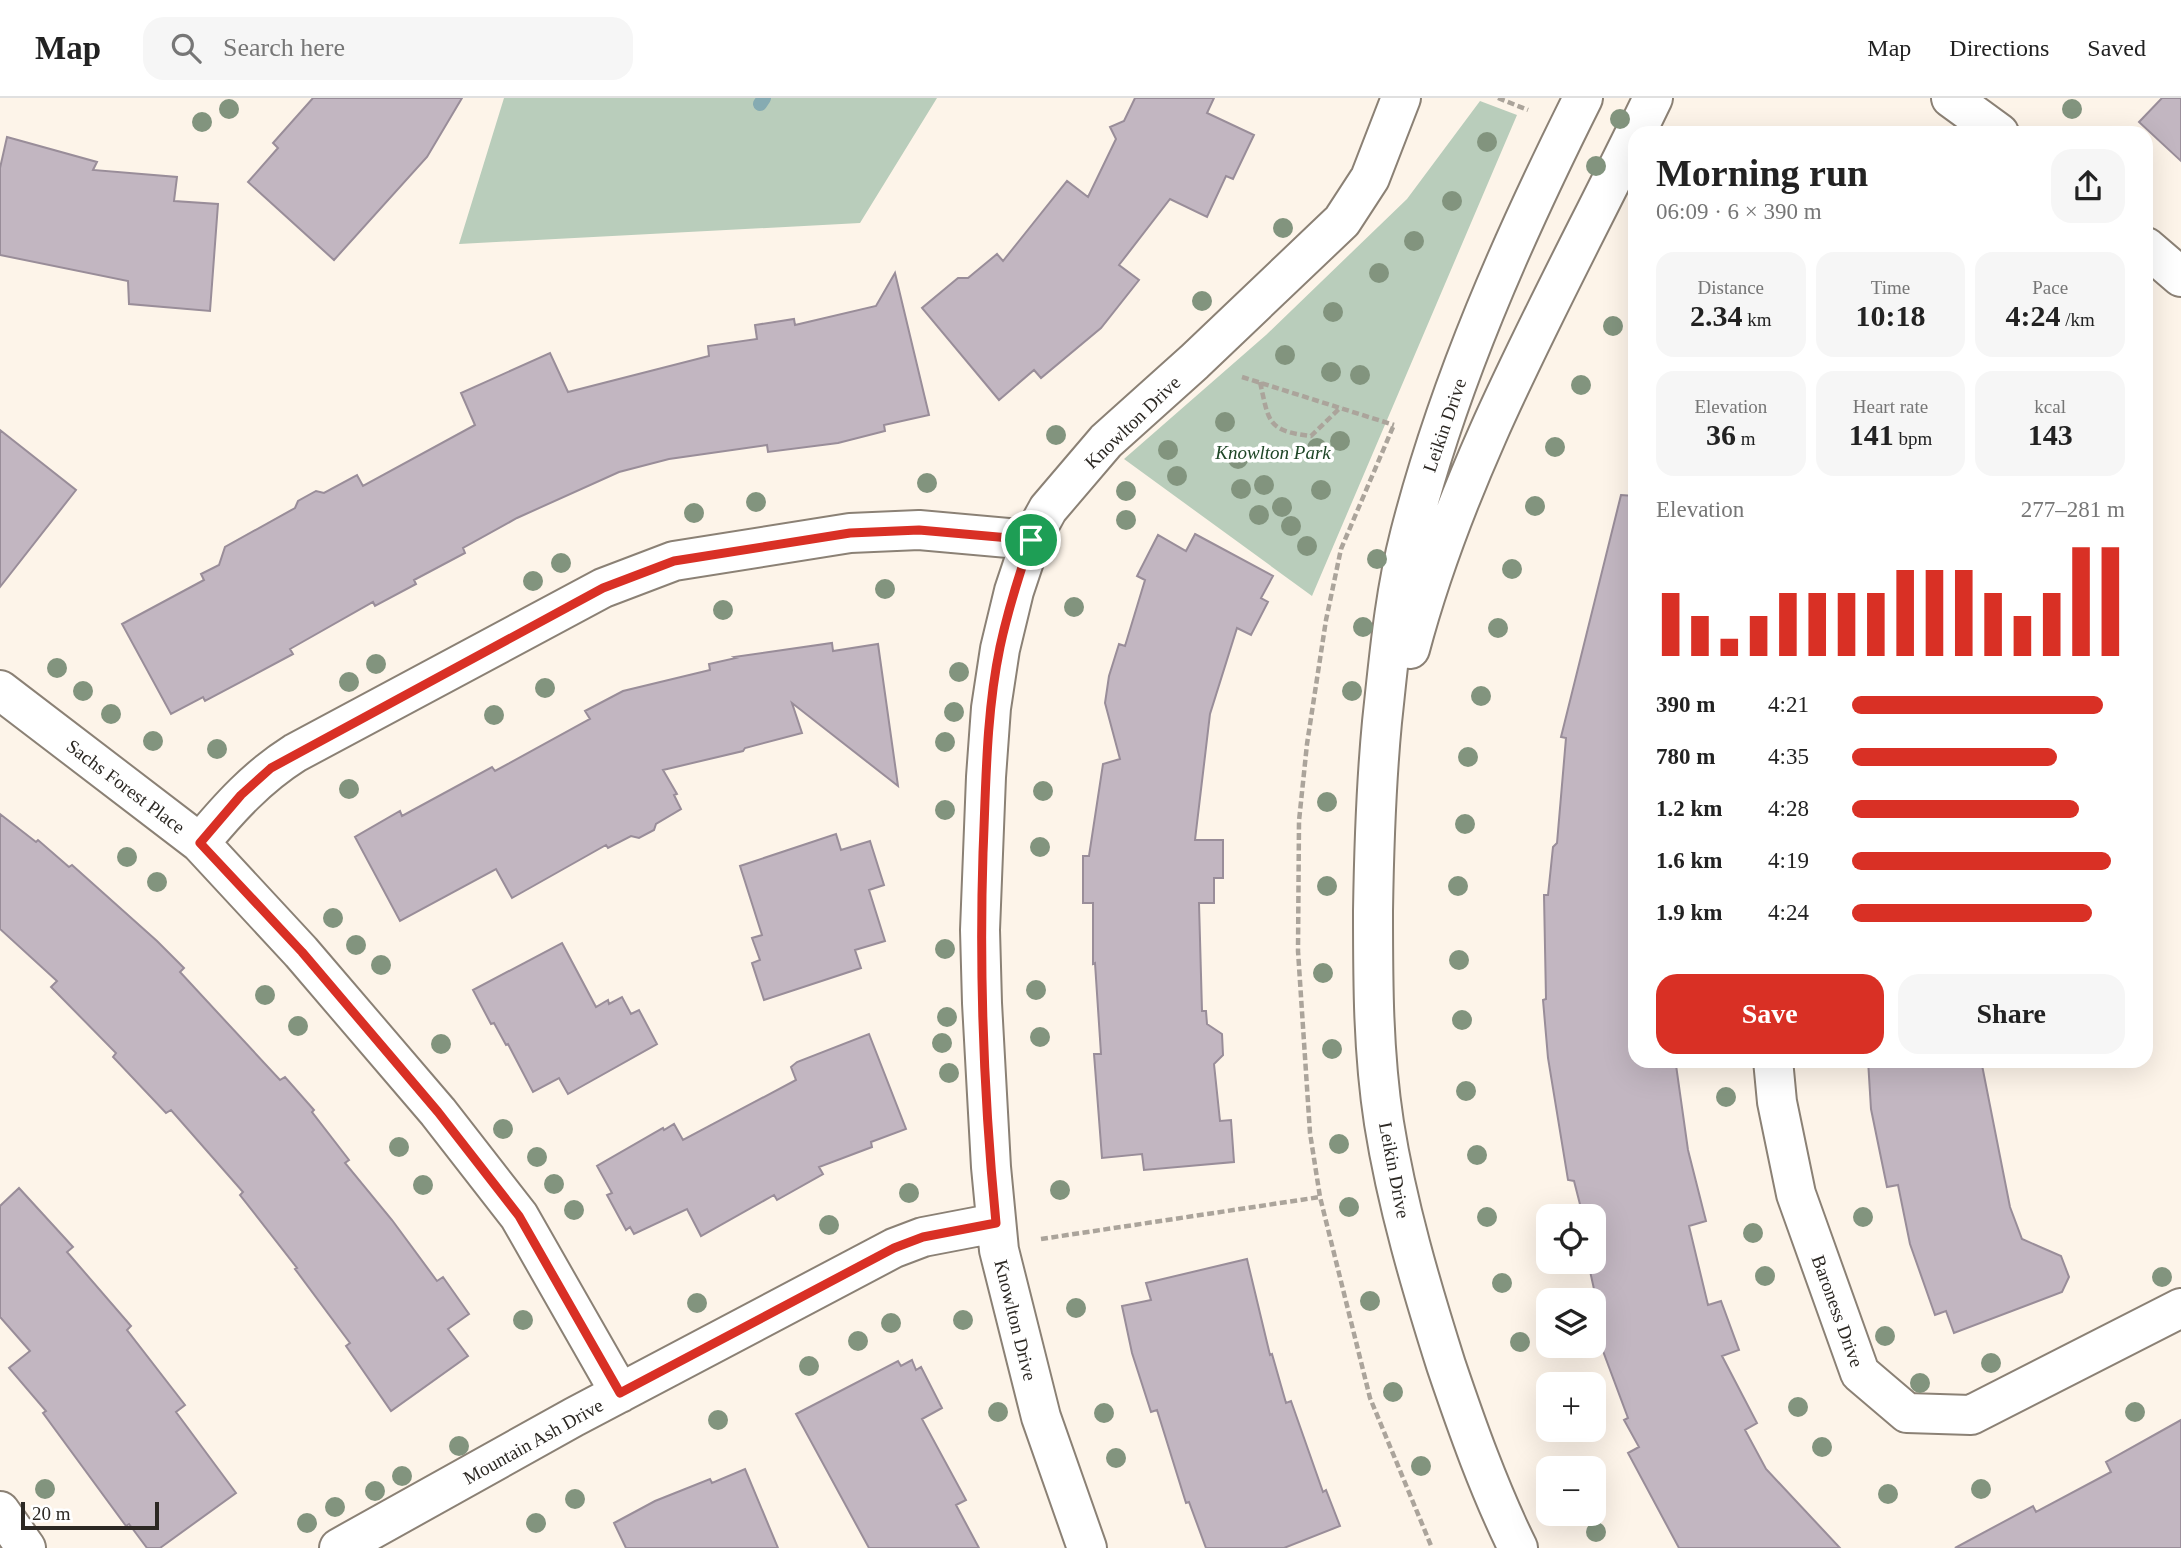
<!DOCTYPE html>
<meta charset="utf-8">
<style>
body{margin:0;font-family:Georgia,serif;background:#f6f6f6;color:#222;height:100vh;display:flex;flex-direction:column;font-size:26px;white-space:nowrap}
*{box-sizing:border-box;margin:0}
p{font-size:23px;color:#767676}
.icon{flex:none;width:38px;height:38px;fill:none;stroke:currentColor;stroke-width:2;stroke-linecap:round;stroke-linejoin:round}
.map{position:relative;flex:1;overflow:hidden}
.drawer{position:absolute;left:1628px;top:28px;width:525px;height:942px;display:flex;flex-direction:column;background:#fff;border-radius:21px;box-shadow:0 7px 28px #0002}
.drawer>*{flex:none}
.tools{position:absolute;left:1536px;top:1106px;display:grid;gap:14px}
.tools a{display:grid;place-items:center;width:70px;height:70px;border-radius:14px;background:#fff;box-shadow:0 7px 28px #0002;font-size:35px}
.scale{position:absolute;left:21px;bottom:18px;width:138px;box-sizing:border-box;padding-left:7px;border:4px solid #2c2823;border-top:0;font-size:19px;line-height:24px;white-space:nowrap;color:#2c2823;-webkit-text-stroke:5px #fff;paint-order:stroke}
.pin{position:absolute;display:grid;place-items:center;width:60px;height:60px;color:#fff;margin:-30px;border:4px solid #fff;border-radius:50%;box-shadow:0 2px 7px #0007}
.round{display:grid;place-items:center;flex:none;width:74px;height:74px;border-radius:21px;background:#f6f6f6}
.headline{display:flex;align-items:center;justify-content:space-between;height:119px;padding:0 28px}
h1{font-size:38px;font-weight:600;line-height:52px}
.metrics{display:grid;grid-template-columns:repeat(3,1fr);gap:10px;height:119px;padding:7px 28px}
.metrics div{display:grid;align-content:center;border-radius:18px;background:#f6f6f6;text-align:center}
.metrics b{font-size:30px;font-weight:600}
.metrics small{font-size:19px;font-weight:400}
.metrics p{font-size:19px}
.chart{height:196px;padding:14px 28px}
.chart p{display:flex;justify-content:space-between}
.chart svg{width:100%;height:126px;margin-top:7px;stroke:#d93025;stroke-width:6}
.action{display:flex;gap:14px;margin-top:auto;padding:14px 28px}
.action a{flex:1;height:80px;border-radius:21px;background:#d93025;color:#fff;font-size:28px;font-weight:600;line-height:80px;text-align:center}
.action a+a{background:#f6f6f6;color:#222}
ul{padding:0 28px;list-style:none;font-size:23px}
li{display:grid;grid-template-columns:112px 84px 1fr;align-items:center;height:52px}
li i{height:18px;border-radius:9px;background:#d93025}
header{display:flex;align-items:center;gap:42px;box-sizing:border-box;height:98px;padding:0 35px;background:#fff;border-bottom:2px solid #e0e0e0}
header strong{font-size:33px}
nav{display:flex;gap:38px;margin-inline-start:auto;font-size:24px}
.search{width:490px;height:63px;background:#f6f6f6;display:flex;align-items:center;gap:18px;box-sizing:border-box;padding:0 24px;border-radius:21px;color:#767676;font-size:26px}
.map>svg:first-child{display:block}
.green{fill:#b9cdbb}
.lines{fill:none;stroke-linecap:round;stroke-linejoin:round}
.stream{stroke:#86abb2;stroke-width:14}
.building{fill:#c2b6c1;stroke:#998d99;stroke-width:2}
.minor-casing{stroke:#8b8175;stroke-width:42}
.path{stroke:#aba49b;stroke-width:4.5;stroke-dasharray:7 3.5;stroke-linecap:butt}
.minor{stroke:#fff;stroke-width:38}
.tree{fill:#82947e}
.route-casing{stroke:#fff;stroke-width:14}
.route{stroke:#d93025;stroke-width:9}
.labels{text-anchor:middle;stroke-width:7;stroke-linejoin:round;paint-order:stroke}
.street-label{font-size:19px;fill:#2c2823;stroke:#fff}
.park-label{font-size:19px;font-style:italic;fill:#1e4626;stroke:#fff}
</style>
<header>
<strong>Map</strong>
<div class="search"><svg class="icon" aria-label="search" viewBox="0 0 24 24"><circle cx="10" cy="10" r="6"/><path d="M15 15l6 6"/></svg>Search here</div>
<nav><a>Map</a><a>Directions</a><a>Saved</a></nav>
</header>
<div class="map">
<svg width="2181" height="1450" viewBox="0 0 2181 1450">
<rect width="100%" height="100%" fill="#fdf4e9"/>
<path class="green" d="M504 0H937L860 125 459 146Z
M1480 3 1517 17 1312 498 1124 361 1266 237 1407 101Z"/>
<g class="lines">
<path class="stream" d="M760 6 764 0"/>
</g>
<path class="building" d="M313 0H462L427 59 334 162 248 84 278 50 273 45Z
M1135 0H1214L1207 15 1254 37 1233 81 1226 78 1207 119 1170 101 1119 167 1139 182 1101 230 1041 280 1034 272 999 302 922 210 958 180H968L997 156 1003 163 1067 83 1088 99 1116 41 1110 29 1124 23Z
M2162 0H2181V63L2139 24Z
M7 39 97 64 93 72 177 79 174 103 218 106 210 213 129 206 128 183 0 157V70Z
M895 175 929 317 884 327 885 333 838 345 768 354 767 347 669 361 619 374 517 420 463 450 465 455 414 482 416 486 375 508 373 504 290 551 293 556 205 603 203 599 171 616 122 526 204 482 201 476 219 467 225 449 295 410 298 403 316 393 324 395 357 377 363 388 475 327 461 295 550 255 568 294 709 258 708 248 757 241 755 227 794 221 795 227 876 208Z
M0 332 76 392 0 489Z
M1621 397 1634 398V962H1673V967H1676L1688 1052 1706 1123 1689 1128 1708 1207 1721 1203 1739 1252 1722 1258 1757 1325 1745 1332 1766 1371 1840 1450H1679L1628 1355 1639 1349 1624 1322 1628 1320 1594 1229V1191L1588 1164H1594V1118H1583L1574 1083 1568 1082 1548 960 1543 902 1546 901 1544 797H1548L1553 749 1557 745 1566 640 1561 639Z
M1195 436 1273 478 1261 500 1268 504 1251 537 1237 530 1210 616 1195 742H1223V780H1214V805H1199L1202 913H1206L1207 926 1222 936 1223 957 1214 966 1220 1023 1231 1022 1234 1064 1144 1072 1142 1056 1102 1060 1094 956H1101L1095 865 1093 866V805H1083V758H1089L1103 666 1120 661 1105 605 1109 578 1119 546 1125 548 1145 482 1137 478 1158 437 1186 453Z
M832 545 833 553 878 546 898 688 792 605 802 635 745 650 743 653 663 672 677 696 674 697 681 711 656 726 654 732 639 740 631 738 608 750 606 747 512 800 496 771 400 823 355 739 400 713 402 718 492 669 495 673 590 621 585 613 623 593 710 572 709 566 736 560 734 559Z
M0 716 36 744 38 742 69 769 72 767 157 843 184 870 180 874 280 982 285 979 314 1012 312 1014 349 1062 345 1065 392 1122 437 1183 443 1179 469 1216 448 1231 468 1258 391 1313 346 1248 350 1245 295 1171 297 1170 240 1097 243 1094 171 1012 166 1015 113 959 116 955 51 889 57 883 0 831Z
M836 736 841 752 870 743 884 787 869 792 885 843 855 852 861 870 764 902 752 865 760 862 752 840 762 837 740 768Z
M562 845 596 909 608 902 609 906 622 899 631 916 639 912 657 946 568 996 559 980 533 994 508 946 506 947 494 925 491 926 473 892Z
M869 936 906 1031 871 1044 872 1049 819 1069 823 1076 777 1102 774 1097 701 1138 687 1111 634 1136 630 1129 626 1132 607 1097 612 1095 597 1068 663 1030 664 1032 674 1026 683 1042 796 982 791 969 797 964Z
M1868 962H1981L2010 1109 2022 1141 2061 1158 2069 1179 2062 1194 1954 1235 1946 1213 1935 1217 1910 1146 1898 1087 1887 1089 1871 1011Z
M19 1090 73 1149 67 1154 131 1228 127 1232 185 1307 176 1314 236 1395 160 1450H147L129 1426 126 1428 43 1315 46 1313 9 1270 30 1253 0 1219V1108Z
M1247 1161 1270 1257 1272 1256 1286 1305 1291 1303 1323 1394 1326 1392 1340 1428 1284 1450H1206L1189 1404 1186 1405 1157 1312 1151 1314 1132 1255 1122 1208 1151 1202 1146 1185Z
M912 1262 916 1272 921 1269 942 1310 922 1321 966 1402 956 1407 979 1450H869L796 1316 898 1263 901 1268Z
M2181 1322V1450H1955L2033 1408 2036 1414 2111 1374 2106 1364Z
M745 1371 778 1450H626L614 1425 655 1403 710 1381 712 1385Z"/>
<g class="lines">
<g class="minor-casing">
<path id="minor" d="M1951 0 1999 35
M1636 35 1653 0
M2146 149 2181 179
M1410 551C1458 370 1552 204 1634 37
M0 592 200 745 301 854 438 1014 519 1118 620 1295
M200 745C229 710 257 679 295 655L603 490 674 463 850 435 919 432 1031 442
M1773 962 1777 1004 1796 1096 1860 1275 1907 1315 1971 1317 2181 1210
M0 1413 26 1450
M339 1450 574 1319 894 1150 923 1139 996 1125
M1087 1450 1041 1319 999 1152 991 1069 982 905 980 832 986 679 991 610 1000 551 1014 493 1031 442 1048 411 1106 343 1194 264 1342 123 1370 80 1401 0
M1518 1450C1489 1391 1467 1329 1446 1267 1421 1188 1397 1107 1384 1025 1373 954 1373 884 1373 813 1374 749 1376 687 1382 624 1389 560 1394 498 1410 436 1449 284 1513 140 1583 0"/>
</g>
<path class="path" d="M1498 0 1528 12
M1242 279 1394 327
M1260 284C1269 324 1267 333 1311 338L1341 309
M1393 329 1341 451 1326 522 1307 646 1299 723 1298 853 1310 1035 1320 1099 1370 1300 1432 1450
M1041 1141 1320 1099"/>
<use href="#minor" class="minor"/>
</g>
<g class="tree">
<circle cx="229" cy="11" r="10"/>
<circle cx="2072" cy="11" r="10"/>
<circle cx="1620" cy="21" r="10"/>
<circle cx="202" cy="24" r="10"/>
<circle cx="1487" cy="44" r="10"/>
<circle cx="1596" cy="68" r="10"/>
<circle cx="1452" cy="103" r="10"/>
<circle cx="1283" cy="130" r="10"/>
<circle cx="1414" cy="143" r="10"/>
<circle cx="1379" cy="175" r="10"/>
<circle cx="1202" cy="203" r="10"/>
<circle cx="1333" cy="214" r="10"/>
<circle cx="1613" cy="228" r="10"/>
<circle cx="1285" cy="257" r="10"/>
<circle cx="1331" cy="274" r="10"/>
<circle cx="1360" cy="277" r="10"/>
<circle cx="1581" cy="287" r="10"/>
<circle cx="1225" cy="324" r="10"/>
<circle cx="1056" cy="337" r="10"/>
<circle cx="1340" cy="343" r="10"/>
<circle cx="1555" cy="349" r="10"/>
<circle cx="1317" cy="350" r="10"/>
<circle cx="1168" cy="352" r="10"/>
<circle cx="1238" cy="361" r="10"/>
<circle cx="1177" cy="378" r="10"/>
<circle cx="927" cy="385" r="10"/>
<circle cx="1264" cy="387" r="10"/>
<circle cx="1241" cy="391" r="10"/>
<circle cx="1321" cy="392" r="10"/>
<circle cx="1126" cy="393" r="10"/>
<circle cx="756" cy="404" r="10"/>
<circle cx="1535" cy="408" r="10"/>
<circle cx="1282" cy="409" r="10"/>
<circle cx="694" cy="415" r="10"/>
<circle cx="1259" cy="417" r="10"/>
<circle cx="1126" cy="422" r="10"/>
<circle cx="1291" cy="428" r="10"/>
<circle cx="1307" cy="448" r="10"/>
<circle cx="1377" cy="461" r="10"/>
<circle cx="561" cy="465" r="10"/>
<circle cx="1512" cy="471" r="10"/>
<circle cx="533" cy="483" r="10"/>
<circle cx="885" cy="491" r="10"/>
<circle cx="1074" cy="509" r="10"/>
<circle cx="723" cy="512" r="10"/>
<circle cx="1363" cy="529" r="10"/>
<circle cx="1498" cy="530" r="10"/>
<circle cx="376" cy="566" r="10"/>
<circle cx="57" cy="570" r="10"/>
<circle cx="959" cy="574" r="10"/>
<circle cx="349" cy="584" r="10"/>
<circle cx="545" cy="590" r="10"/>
<circle cx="83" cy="593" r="10"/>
<circle cx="1352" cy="593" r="10"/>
<circle cx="1481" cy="598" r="10"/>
<circle cx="954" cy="614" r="10"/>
<circle cx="111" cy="616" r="10"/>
<circle cx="494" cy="617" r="10"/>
<circle cx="153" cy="643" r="10"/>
<circle cx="945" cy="644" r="10"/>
<circle cx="217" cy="651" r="10"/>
<circle cx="1468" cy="659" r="10"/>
<circle cx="349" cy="691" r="10"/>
<circle cx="1043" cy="693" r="10"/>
<circle cx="1327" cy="704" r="10"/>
<circle cx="945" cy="712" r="10"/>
<circle cx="1465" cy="726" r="10"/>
<circle cx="1040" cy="749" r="10"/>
<circle cx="127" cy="759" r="10"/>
<circle cx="157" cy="784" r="10"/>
<circle cx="1327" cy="788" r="10"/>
<circle cx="1458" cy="788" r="10"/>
<circle cx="333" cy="820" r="10"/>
<circle cx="356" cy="847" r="10"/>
<circle cx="945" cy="851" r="10"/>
<circle cx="1459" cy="862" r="10"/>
<circle cx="381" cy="867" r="10"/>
<circle cx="1323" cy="875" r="10"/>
<circle cx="1036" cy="892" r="10"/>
<circle cx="265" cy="897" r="10"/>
<circle cx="947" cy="919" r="10"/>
<circle cx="1462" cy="922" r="10"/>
<circle cx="298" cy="928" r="10"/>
<circle cx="1040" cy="939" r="10"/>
<circle cx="942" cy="945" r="10"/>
<circle cx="441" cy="946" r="10"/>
<circle cx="1332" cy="951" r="10"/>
<circle cx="949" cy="975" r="10"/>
<circle cx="1466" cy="993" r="10"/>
<circle cx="1726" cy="999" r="10"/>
<circle cx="503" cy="1031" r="10"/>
<circle cx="1339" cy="1046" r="10"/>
<circle cx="399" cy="1049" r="10"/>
<circle cx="1477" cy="1057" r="10"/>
<circle cx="537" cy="1059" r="10"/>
<circle cx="554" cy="1086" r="10"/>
<circle cx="423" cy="1087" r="10"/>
<circle cx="1060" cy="1092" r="10"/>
<circle cx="909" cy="1095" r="10"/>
<circle cx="1349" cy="1109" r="10"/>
<circle cx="574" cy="1112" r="10"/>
<circle cx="1487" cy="1119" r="10"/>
<circle cx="1863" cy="1119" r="10"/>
<circle cx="829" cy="1127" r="10"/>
<circle cx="1753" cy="1135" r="10"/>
<circle cx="1765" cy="1178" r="10"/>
<circle cx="2162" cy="1179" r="10"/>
<circle cx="1502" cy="1185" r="10"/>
<circle cx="1370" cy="1203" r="10"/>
<circle cx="697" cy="1205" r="10"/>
<circle cx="1076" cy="1210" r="10"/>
<circle cx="523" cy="1222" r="10"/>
<circle cx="963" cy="1222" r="10"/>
<circle cx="891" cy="1225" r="10"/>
<circle cx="1885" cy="1238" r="10"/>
<circle cx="858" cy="1243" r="10"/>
<circle cx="1520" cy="1244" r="10"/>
<circle cx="1991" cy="1265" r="10"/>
<circle cx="809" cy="1268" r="10"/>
<circle cx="1920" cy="1285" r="10"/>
<circle cx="1393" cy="1294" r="10"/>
<circle cx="1798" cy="1309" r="10"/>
<circle cx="998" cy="1314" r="10"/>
<circle cx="2135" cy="1314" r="10"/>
<circle cx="1104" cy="1315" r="10"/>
<circle cx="718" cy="1322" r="10"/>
<circle cx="459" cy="1348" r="10"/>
<circle cx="1822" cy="1349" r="10"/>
<circle cx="1116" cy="1360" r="10"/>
<circle cx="1421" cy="1368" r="10"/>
<circle cx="402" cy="1378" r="10"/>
<circle cx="45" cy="1391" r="10"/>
<circle cx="1981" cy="1391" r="10"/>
<circle cx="375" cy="1393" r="10"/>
<circle cx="1888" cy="1396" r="10"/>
<circle cx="575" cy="1401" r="10"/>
<circle cx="335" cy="1409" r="10"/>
<circle cx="307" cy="1425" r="10"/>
<circle cx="536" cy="1425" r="10"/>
<circle cx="1596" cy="1434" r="10"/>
</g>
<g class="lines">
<g class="route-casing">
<path id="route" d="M919 432 1031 442C1019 477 1008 512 1000 549 986 616 986 686 983 755 979 879 984 1002 996 1125L923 1139 894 1150 620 1295 519 1118 438 1014 393 961 302 854 200 745 241 697 271 670 603 490 674 463 850 435Z"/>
</g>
<use href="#route" class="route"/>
</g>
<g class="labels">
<g class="street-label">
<text transform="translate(1132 324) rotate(-44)" y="7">Knowlton Drive</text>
<text transform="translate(1444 327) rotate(-71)" y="7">Leikin Drive</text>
<text transform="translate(126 688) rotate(37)" y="7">Sachs Forest Place</text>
<text transform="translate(1395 1072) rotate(79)" y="7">Leikin Drive</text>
<text transform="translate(1838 1213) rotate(70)" y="7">Baroness Drive</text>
<text transform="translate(1016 1222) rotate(76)" y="7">Knowlton Drive</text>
<text transform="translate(533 1343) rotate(-29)" y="7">Mountain Ash Drive</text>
</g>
<g class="park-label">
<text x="1273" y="361">Knowlton Park</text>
</g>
</g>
</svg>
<div class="tools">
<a><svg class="icon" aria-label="locate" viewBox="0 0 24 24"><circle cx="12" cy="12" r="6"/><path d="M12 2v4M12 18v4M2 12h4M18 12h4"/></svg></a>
<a><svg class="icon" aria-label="layers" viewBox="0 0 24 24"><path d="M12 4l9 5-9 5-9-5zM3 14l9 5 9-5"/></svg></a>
<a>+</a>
<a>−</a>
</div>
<div class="scale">20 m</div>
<div class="pin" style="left:1031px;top:442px;background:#1e9e55"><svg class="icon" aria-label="arrive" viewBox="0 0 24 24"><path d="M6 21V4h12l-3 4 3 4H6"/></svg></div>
<section class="drawer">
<div class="headline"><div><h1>Morning run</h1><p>06:09 · 6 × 390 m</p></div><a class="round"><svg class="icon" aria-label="share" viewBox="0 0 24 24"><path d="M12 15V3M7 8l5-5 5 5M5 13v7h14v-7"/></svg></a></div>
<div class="metrics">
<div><p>Distance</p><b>2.34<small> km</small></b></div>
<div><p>Time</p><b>10:18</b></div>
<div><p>Pace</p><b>4:24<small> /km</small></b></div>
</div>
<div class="metrics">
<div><p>Elevation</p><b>36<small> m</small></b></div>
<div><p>Heart rate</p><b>141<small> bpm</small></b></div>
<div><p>kcal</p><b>143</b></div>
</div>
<div class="chart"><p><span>Elevation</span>277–281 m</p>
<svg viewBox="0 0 160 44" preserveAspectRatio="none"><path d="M5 44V22M15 44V30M25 44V38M35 44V30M45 44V22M55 44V22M65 44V22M75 44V22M85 44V14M95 44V14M105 44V14M115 44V22M125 44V30M135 44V22M145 44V6M155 44V6"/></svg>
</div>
<ul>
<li><b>390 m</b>4:21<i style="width:92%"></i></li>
<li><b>780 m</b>4:35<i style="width:75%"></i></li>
<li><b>1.2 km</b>4:28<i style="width:83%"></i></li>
<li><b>1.6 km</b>4:19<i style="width:95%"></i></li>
<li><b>1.9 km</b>4:24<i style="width:88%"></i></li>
</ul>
<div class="action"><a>Save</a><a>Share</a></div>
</section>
</div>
